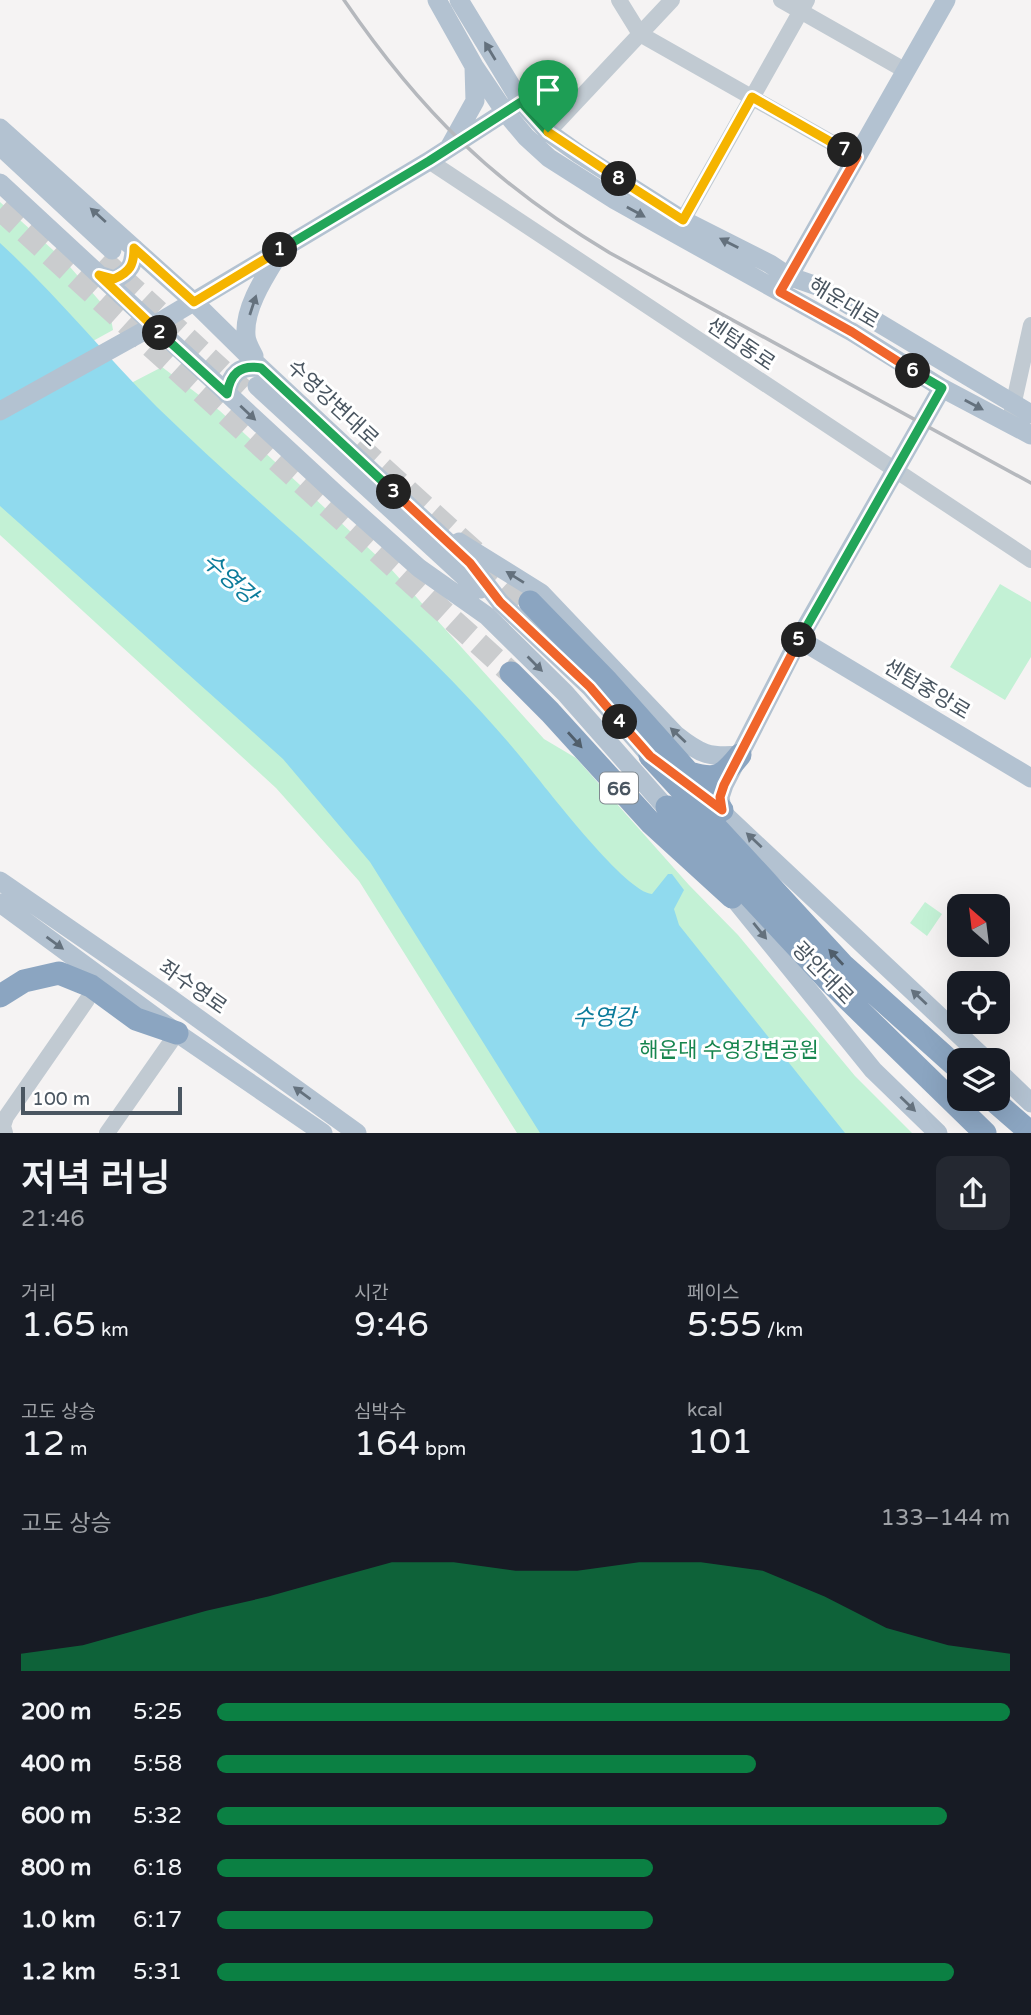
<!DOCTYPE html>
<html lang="ko">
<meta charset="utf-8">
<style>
body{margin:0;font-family:"Varela Round","Noto Sans KR",sans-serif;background:#242831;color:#f1f3f6;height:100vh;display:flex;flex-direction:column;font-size:26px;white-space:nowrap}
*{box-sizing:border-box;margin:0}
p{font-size:23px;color:#9ea1a6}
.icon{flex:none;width:38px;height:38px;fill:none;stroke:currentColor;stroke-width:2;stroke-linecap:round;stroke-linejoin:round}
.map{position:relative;height:1133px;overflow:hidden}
.drawer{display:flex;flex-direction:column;background:#171b24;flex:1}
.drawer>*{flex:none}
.needle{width:46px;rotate:332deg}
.buttons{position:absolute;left:947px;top:894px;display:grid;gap:14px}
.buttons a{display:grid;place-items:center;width:63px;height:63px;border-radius:14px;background:#171b24;box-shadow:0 7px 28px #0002;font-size:35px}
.scale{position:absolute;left:21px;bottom:18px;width:161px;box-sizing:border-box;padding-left:7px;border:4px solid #4a5661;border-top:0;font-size:19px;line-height:24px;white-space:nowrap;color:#4a5661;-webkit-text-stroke:5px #fff;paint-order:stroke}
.pin{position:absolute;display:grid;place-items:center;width:60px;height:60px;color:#fff;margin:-72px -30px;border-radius:50% 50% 50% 0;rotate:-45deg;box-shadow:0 0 7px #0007}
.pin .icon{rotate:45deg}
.km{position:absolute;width:35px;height:35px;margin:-18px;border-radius:50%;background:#222;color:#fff;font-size:19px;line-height:35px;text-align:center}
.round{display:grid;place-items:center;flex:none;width:74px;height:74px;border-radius:14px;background:#242831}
.overview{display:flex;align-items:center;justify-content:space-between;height:119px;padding:0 21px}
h1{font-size:38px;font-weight:600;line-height:52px}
.metrics{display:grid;grid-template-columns:repeat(3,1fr);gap:10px;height:119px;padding:7px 21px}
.metrics div{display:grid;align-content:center}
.metrics b{font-size:35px;font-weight:600}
.metrics small{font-size:19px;font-weight:400}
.metrics p{font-size:19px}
.chart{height:196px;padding:14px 21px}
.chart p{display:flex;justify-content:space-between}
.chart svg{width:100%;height:126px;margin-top:7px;fill:#0b8043;opacity:.7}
ul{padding:0 21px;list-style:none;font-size:23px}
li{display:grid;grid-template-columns:112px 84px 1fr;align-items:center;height:52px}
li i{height:18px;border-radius:9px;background:#0b8043}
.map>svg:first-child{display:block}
.green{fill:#c3f1d5}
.water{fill:#90daee}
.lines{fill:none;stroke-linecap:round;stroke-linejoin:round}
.major-tunnel{stroke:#caccce;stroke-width:19;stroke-dasharray:19 10;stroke-linecap:butt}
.highway-tunnel{stroke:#caccce;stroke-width:23;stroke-dasharray:23 11;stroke-linecap:butt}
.minor{stroke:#c1cad2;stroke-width:16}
.major{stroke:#b3c2d1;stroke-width:19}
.highway{stroke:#8ba5c1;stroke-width:23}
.rail{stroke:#b5b8bd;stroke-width:3.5}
.oneway{fill:#64717d}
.oneway2{fill:#505e6b}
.split-1-casing{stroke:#fff;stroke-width:14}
.split-2-casing{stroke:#fff;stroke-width:14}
.split-3-casing{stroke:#fff;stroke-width:14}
.split-4-casing{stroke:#fff;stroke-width:14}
.split-5-casing{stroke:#fff;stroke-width:14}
.split-6-casing{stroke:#fff;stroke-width:14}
.split-7-casing{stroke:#fff;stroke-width:14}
.split-8-casing{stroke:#fff;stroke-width:14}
.split-9-casing{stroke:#fff;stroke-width:14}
.split-1{stroke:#22a559;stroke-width:9}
.split-2{stroke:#f5b400;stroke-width:9}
.split-3{stroke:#22a559;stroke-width:9}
.split-4{stroke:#f0652b;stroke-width:9}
.split-5{stroke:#f0652b;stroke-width:9}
.split-6{stroke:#22a559;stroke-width:9}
.split-7{stroke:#f0652b;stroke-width:9}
.split-8{stroke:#f5b400;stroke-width:9}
.split-9{stroke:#f5b400;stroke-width:9}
.labels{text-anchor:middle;stroke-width:6;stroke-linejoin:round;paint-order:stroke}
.shield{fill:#fff;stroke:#808990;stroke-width:2}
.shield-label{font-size:19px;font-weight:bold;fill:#4a5661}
.street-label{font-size:21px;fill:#4a5661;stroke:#fff}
.park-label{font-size:21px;fill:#17864f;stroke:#fff}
.water-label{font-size:23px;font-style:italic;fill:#0c7c9b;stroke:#fff}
</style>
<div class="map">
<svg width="1031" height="1133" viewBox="0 0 1031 1133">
<rect width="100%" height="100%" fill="#f5f3f3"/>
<path class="green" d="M0 202 64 260 110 313 113 330 0 392Z
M162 367 220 411 391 569 544 739 576 758 689 885 738 935 855 1076 912 1133H517L359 881 276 788 0 535V451Z
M1000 584 1031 602V657L1005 700 950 667Z
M925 902 942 914 927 936 910 923Z"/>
<path class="water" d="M0 243C56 294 103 353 157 407 277 524 412 626 519 755 541 781 624 892 652 894L668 874H672L684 890 674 909 679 925 845 1133H540L370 862 283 759 0 506Z"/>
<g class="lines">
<path class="major-tunnel" d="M103 258 249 393"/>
<path class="highway-tunnel" d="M0 209 511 673
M357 445 530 602"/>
<path class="minor" d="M619 0 640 34 857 157
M781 0 906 71
M548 132 672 0
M429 161 1031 560
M683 220 807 0
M1011 415 1031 325
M5 1133 3 1126 6 1117 87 1000
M107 1133 177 1033"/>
<path class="major" d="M437 0 474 66 505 112 526 137 549 158 615 200 852 332 942 388 1031 435
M459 0 521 102 548 132 579 154 683 220 770 264 788 276 817 286 1031 414
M0 128 194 302 261 368 470 563 500 602 590 687 650 756 661 765
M0 146 112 250
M450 146 475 101 474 67
M0 183 336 494 419 568 487 616 565 693 676 819
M99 275 114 280C130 272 134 265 134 248
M784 285 946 0
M254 356C251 350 246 342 246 335 244 307 266 275 280 252
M257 386 469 581 481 589
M227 394C230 374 240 364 261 368
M0 411 153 326 429 161 514 106
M459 542 541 593 676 735C700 754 709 758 740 755
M799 639 1031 778
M711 802 986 1060
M722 810 720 797 724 785 799 639 942 388
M0 881 167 996 357 1133
M724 886 873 1070 938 1133
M0 903 177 1033 323 1133
M998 1071 1031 1103"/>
<path class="highway" d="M530 602 605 679 722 810
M511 673 550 712 651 823 732 897
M650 756 843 965 959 1069
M690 773C717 781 722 777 740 755
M667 807 827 979 985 1133
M0 996 24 981 59 973 91 986 136 1019 177 1033
M992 1099 1031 1133"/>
<path class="rail" d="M344 0C420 111 494 184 610 253L1031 483"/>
</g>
<defs><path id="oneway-solid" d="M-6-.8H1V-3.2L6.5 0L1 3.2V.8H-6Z" transform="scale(1.75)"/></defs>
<g class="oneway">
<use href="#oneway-solid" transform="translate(490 51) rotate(-121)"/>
<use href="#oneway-solid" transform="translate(636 212) rotate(29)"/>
<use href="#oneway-solid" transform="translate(98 215) rotate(-138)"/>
<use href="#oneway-solid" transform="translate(729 243) rotate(-153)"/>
<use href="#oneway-solid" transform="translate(253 305) rotate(-72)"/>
<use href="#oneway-solid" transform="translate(974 405) rotate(28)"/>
<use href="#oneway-solid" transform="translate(248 413) rotate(43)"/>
<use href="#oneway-solid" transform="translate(515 577) rotate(-148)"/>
<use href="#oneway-solid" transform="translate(535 664) rotate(45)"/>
<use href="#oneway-solid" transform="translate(678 735) rotate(-137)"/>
<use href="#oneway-solid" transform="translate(754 840) rotate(-137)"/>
<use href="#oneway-solid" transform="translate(760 931) rotate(51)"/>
<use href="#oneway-solid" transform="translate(55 943) rotate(36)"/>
<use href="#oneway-solid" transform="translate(919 997) rotate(-137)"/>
<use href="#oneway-solid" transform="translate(302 1093) rotate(-144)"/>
<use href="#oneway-solid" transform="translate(908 1104) rotate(44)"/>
</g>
<g class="oneway2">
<use href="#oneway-solid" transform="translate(575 740) rotate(48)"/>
<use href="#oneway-solid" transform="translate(836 957) rotate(-133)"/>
</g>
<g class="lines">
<g class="split-1-casing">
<path id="split-1" d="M280 250 429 161 521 102 548 132"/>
</g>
<g class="split-2-casing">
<path id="split-2" d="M160 333 99 275 114 279C130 272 134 265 134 248L194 302 280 250"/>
</g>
<g class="split-3-casing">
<path id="split-3" d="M160 333 227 394C230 374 240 364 261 368L394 492"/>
</g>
<g class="split-4-casing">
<path id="split-4" d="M394 492 470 563 500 602 590 687 620 722"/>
</g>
<g class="split-5-casing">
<path id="split-5" d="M620 722 650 756 722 810 720 797 724 785 799 640"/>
</g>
<g class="split-6-casing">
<path id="split-6" d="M799 640 942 388 913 371"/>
</g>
<g class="split-7-casing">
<path id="split-7" d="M845 150 857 157 780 292 852 332 913 371"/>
</g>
<g class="split-8-casing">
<path id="split-8" d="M619 179 683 220 752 97 845 150"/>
</g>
<g class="split-9-casing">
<path id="split-9" d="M548 132 619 179"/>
</g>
<use href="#split-1" class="split-1"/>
<use href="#split-2" class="split-2"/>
<use href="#split-3" class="split-3"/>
<use href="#split-4" class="split-4"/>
<use href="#split-5" class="split-5"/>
<use href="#split-6" class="split-6"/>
<use href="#split-7" class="split-7"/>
<use href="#split-8" class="split-8"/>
<use href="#split-9" class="split-9"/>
</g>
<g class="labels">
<rect class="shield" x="600" y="772.5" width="38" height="31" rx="5"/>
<g class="shield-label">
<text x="619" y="795">66</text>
</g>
<g class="street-label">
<text transform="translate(844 303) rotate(31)" y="7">해운대로</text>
<text transform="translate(741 344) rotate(34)" y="7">센텀동로</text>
<text transform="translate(333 403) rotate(43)" y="7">수영강변대로</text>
<text transform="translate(927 689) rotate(31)" y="7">센텀중앙로</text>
<text transform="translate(823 973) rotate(46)" y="7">광안대로</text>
<text transform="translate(193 987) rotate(35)" y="7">좌수영로</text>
</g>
<g class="park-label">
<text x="729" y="1057">해운대 수영강변공원</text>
</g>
<g class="water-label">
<text transform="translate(230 578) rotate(42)" y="8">수영강</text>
<text x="604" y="1025">수영강</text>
</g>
</g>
</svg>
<div class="buttons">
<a><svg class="needle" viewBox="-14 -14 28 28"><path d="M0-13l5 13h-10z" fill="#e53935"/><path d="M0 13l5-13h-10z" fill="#9ea1a6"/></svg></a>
<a><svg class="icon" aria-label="locate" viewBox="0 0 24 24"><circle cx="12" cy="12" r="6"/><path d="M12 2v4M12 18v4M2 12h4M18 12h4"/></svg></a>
<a><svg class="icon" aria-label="layers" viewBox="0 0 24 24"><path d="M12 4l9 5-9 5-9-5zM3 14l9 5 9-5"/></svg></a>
</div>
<div class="scale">100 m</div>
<div class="pin" style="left:548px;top:132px;background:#1e9e55"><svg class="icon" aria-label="arrive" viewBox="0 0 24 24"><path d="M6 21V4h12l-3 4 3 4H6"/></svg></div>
<b class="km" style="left:280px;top:250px">1</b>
<b class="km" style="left:160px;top:333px">2</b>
<b class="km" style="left:394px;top:492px">3</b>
<b class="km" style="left:620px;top:722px">4</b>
<b class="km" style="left:799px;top:640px">5</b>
<b class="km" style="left:913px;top:371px">6</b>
<b class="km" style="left:845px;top:150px">7</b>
<b class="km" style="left:619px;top:179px">8</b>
</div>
<section class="drawer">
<div class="overview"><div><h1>저녁 러닝</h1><p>21:46</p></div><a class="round"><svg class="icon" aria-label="share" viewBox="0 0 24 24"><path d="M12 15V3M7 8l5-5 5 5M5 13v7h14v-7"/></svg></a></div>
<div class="metrics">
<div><p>거리</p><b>1.65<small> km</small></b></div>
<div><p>시간</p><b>9:46</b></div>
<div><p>페이스</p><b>5:55<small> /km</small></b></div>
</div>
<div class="metrics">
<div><p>고도 상승</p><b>12<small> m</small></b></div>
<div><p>심박수</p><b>164<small> bpm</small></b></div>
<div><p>kcal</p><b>101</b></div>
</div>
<div class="chart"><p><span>고도 상승</span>133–144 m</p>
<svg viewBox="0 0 160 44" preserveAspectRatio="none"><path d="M0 44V38L10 35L20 29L30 23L40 18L50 12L60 6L70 6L80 9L90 9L100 6L110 6L120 9L130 18L140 29L150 35L160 38V44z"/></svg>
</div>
<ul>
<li><b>200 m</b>5:25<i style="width:100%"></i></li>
<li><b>400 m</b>5:58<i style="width:68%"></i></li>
<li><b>600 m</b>5:32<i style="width:92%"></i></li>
<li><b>800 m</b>6:18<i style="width:55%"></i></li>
<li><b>1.0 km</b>6:17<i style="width:55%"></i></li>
<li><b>1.2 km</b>5:31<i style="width:93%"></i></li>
</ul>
</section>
